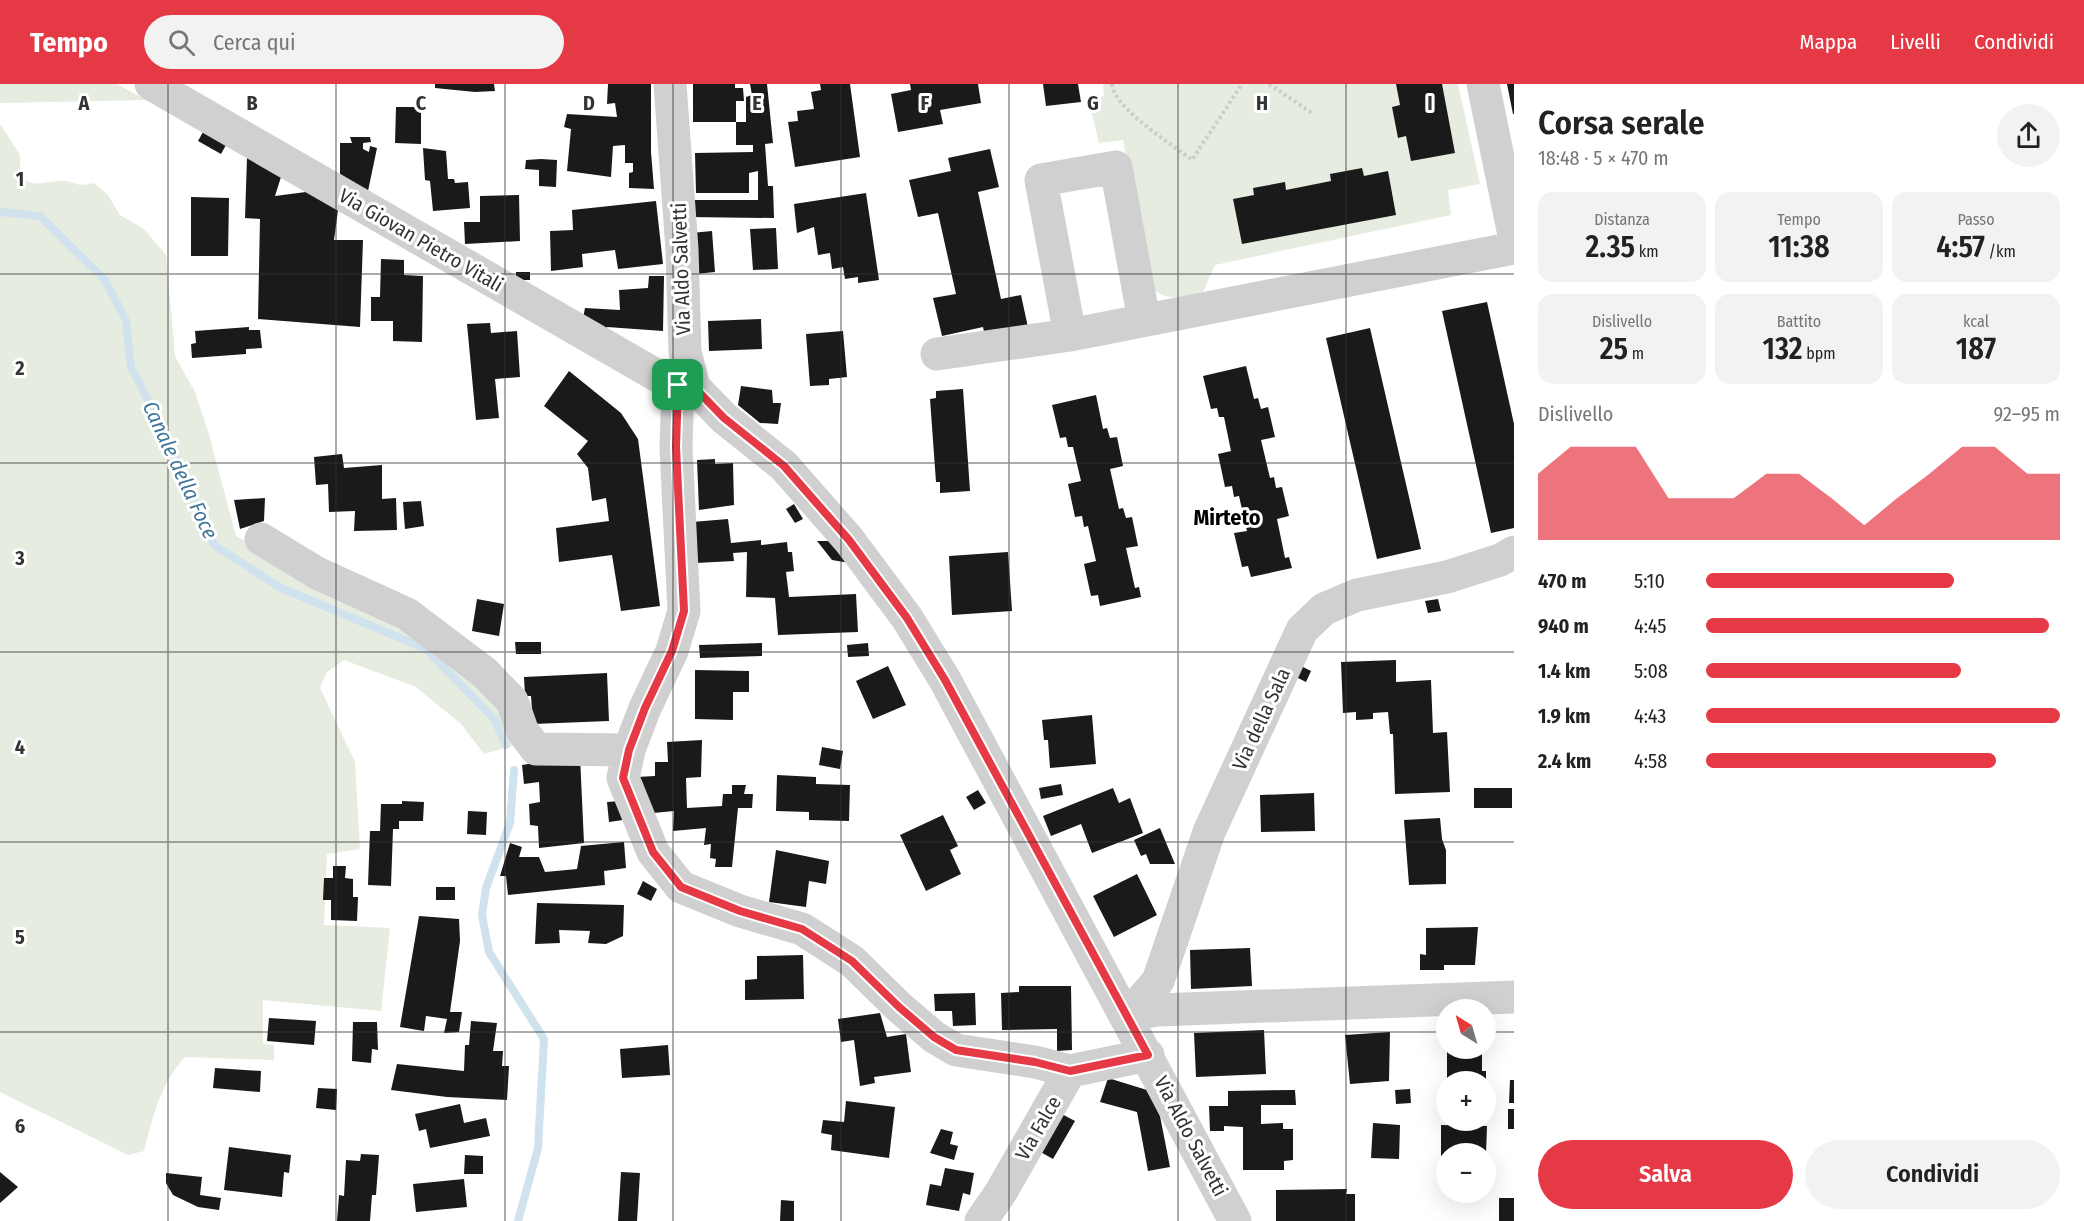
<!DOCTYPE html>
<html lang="it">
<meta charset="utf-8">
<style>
body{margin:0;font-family:"Fira Sans Condensed",sans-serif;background:#f2f2f2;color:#222;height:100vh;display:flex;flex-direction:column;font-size:22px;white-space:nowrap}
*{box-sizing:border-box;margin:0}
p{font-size:20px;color:#767676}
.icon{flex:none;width:33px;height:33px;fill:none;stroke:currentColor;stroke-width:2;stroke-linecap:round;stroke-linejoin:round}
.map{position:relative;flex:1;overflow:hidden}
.sheet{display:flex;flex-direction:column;background:#fff;width:570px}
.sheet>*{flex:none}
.needle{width:39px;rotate:323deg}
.buttons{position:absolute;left:1436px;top:915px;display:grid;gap:12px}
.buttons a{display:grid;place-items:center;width:60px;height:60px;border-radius:50%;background:#fff;box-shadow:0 6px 24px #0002;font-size:30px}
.pin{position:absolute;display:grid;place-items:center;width:51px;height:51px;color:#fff;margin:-26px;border-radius:12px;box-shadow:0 3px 9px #0006}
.round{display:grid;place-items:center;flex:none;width:63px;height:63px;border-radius:32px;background:#f2f2f2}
.overview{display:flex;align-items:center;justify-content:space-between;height:102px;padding:0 24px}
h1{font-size:33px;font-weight:600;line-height:45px}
.stats{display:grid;grid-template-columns:repeat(3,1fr);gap:9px;height:102px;padding:6px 24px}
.stats div{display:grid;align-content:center;border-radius:15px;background:#f2f2f2;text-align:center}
.stats b{font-size:30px;font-weight:600}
.stats small{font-size:16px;font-weight:400}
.stats p{font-size:16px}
.chart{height:168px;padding:12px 24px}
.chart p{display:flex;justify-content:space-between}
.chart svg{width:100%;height:108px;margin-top:6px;fill:#e63946;opacity:.7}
.primary-button{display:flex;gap:12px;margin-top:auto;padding:12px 24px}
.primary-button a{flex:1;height:69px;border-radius:36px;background:#e63946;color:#fff;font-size:24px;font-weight:600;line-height:69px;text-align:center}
.primary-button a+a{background:#f2f2f2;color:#222}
ul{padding:0 24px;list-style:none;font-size:20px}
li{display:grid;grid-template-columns:96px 72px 1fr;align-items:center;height:45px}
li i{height:15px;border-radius:8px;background:#e63946}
header{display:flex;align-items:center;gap:36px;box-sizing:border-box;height:84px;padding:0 30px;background:#e63946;color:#fff}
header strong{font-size:28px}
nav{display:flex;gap:33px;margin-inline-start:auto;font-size:21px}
.search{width:420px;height:54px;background:#f2f2f2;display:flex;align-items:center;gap:15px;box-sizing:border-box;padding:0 21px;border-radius:33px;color:#767676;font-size:22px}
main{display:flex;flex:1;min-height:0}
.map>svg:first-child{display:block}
.green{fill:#e6ecdf}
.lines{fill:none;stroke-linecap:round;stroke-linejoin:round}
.stream{stroke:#cfe2ee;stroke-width:8}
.building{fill:#1a1a1a}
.path{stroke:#cdcdcd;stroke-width:4;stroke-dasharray:3 3;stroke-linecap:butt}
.minor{stroke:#d0d0d0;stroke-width:33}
.route-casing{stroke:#fff;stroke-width:12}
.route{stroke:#e63946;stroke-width:8}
.grid{fill:none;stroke:#333;stroke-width:1.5;stroke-opacity:0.55}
.labels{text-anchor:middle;stroke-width:6;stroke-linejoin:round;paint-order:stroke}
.street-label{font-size:20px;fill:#333;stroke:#fff}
.water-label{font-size:21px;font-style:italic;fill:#3f7597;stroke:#fff}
.quarter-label{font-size:22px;font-weight:bold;fill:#000;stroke:#fff}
.grid-label{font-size:20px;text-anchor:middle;font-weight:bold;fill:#333;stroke:#fff;stroke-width:6;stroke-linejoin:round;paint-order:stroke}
</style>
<header>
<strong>Tempo</strong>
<div class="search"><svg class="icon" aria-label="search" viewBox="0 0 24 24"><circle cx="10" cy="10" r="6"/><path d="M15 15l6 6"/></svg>Cerca qui</div>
<nav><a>Mappa</a><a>Livelli</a><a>Condividi</a></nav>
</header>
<main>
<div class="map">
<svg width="1514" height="1137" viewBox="0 0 1514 1137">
<rect width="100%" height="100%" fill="#fff"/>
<path class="green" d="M0 0H117L146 16 0 19Z
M1103 0H1458L1480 100 1448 106 1451 131 1215 181 1203 208C1177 213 1167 220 1147 199L1123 56 1099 59 1088 14 1104 12Z
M0 40 20 71V82L25 96C39 104 48 96 62 97 78 97 74 104 94 99L108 111 120 131 144 145 166 171 175 272 195 308 208 347 236 452 479 590 522 659 484 670 461 640 416 603 344 576 326 589 320 604 355 678 360 765 327 770 324 841 390 844 381 927 263 916V960L274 961V976L185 973C160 1000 153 1033 144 1067L128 1071 0 1008Z"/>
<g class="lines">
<path class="stream" d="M0 128 40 132 105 196 126 237 131 283 169 358 214 461 279 503 426 565 495 636 506 661
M514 686 510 739 486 804 482 831 489 868 544 955 538 1064 518 1137"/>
</g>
<path class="building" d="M435 0H494L495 7 475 8 435 4Z
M608 0H651V68L654 105 629 104V89L633 88V79H625V61L613 62 611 93 567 87 571 45 564 43 567 30 617 33 615 19 607 20Z
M693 0H735V4H743L744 17H736V38H693Z
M750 0H767L773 59 765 60 768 102H773L774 134 687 133V116H758V87L749 89V109H696L695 69 753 68V61H736V38H746V13L752 11Z
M820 0H850L860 73 795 83 788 38 798 37 797 27 814 25 811 8 821 6Z
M910 0H978L981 19 940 26 943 40 898 48 891 10 911 6Z
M1043 0H1078L1081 18 1046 22Z
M1396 0H1442L1455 69 1411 77 1406 52 1398 54 1392 23 1400 21Z
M1507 0H1514V30H1513Z
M396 23H421V60L395 59Z
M203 48 226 61 221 70 198 57Z
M350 53H370L371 58 363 59V65L369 68 370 62 377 64 368 107 340 90V59H352Z
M423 64 446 67 448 95H454L455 99 468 98 470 124 433 127 430 97 425 96Z
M990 65 999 103 978 108 1001 215 1021 211 1029 248 986 258 983 243 942 252 933 214 956 210 938 129 918 133 909 96 951 87 948 74Z
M247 73 281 93 275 112 306 108 338 126 334 156H363L360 243 258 235 260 135 245 134Z
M541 75 557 76 556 103 539 102V86L525 85 526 76Z
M1362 84 1364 92 1388 87 1396 131 1242 160 1233 115 1254 111 1253 104 1285 98 1286 106 1331 97 1330 90Z
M866 109 879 196 858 199V193L845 195 843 183 832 185 830 169 818 171 814 143 797 149 794 120Z
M519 111 520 157 465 160 464 138H480V112Z
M191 113 229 114 228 172H191Z
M656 117 663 180 618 185 615 166 582 170 583 183 551 187 550 147 573 146 572 126Z
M776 144 778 185 753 186 750 145Z
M712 147 715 188 695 190 691 149Z
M381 175 404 176V191L423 192 422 258 393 257V237H371V213H380Z
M516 188H530V196H516Z
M649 192H664L663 247 607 243 605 253 582 239 585 224 620 226 619 206 648 204Z
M1487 218 1514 340V444L1491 449 1442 227Z
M761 235 762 265 709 267 708 237Z
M490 239 491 249 517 247 520 293 495 295 499 334 476 336 467 240Z
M249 243V246H260L262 264 246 265V270L192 274 191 260 196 259 195 247Z
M1370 244 1421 465 1377 475 1326 254Z
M843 247 847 293 829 295V301L810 302 806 250Z
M1246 282 1254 315 1258 314 1261 325 1268 323 1275 353 1261 356 1270 394 1274 393 1276 404 1282 403 1289 432 1277 435 1285 474 1289 473 1292 484 1251 493 1248 482 1242 483 1234 449 1247 447 1239 412 1234 413 1232 402 1225 403 1218 370 1231 367 1224 333H1219L1217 324 1211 325 1203 292Z
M569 287 621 329 638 355 660 522 621 527 612 471 559 478 556 444 609 437 606 414 592 417 588 384 577 370 588 357 544 322Z
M741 302 772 306 773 319H781L778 340 760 339 738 321Z
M963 305 970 407 940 409V398H936L930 315 936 314V307Z
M1096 311 1103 345 1107 344 1110 354 1117 353 1123 382 1110 385 1119 425 1123 424 1126 434 1132 433 1138 462 1126 464 1135 504 1139 503 1141 513 1100 522 1098 511 1091 512 1084 480 1096 477 1088 442 1084 443 1082 432 1075 433 1068 400 1081 397 1073 363H1068L1066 353 1060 354 1052 321Z
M342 370 344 384 382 381V415L396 414 397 446 354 447 355 427 329 428 328 400 316 401 314 373Z
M715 375V380L733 379 734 421 699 426 697 376Z
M265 414 264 437 240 445 234 416Z
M421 417 424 442 405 445 403 418Z
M794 420 803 435 795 439 786 425Z
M728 435 731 459 761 456V461L787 458 788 468H792L794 487 786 488 789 513 856 510 858 548 778 551 775 514 746 513 747 468 733 469 734 477 696 479 692 438Z
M817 457H832L850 479 832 476Z
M1008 468 1012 527 952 531 949 472Z
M477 515 504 520 499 552 472 547Z
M1438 515 1441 527 1428 529 1425 517Z
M515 558H541V570H516Z
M762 559V572L700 574 699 561Z
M868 559 869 572 848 573 847 561Z
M1396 576V598L1431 596 1433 649 1447 648 1450 708 1395 710 1393 650H1390L1388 628 1373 629V635L1356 636V628L1343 629 1341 578Z
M888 582 906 621 873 635 856 597Z
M1301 582 1311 587 1306 598 1296 593Z
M695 586 749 587V608H733V636L695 635Z
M607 589 609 637 533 640 531 612H525L524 593Z
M1092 631 1096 680 1050 684 1048 656H1044L1042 636Z
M702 656 701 693 686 694 687 724 722 722 723 710H732V701H746L744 710H753L752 724H738L732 783H715L716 775 710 774 711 760 704 761 706 744 673 747 674 727 643 730 637 693 655 692V678H668L667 658Z
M822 663 843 667 840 685 819 681Z
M580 672 584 759 539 764 538 742 530 741 529 720 540 718 539 698 524 700 522 681Z
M777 691 816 693V700L850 701 849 737 809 736V728L776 727Z
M1061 700 1063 711 1041 715 1039 704Z
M1113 704 1119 719 1130 714 1143 749 1092 769 1081 740 1051 752 1043 732Z
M1474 704H1512V724H1474Z
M978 706 986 719 974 726 966 713Z
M1314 709 1315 747 1261 748 1260 711Z
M402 717 424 718 423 737H399V745H393L391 802 368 801 370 747H380L381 720H402Z
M621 717 623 736 609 738 607 718Z
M468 727 487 728 486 751 467 750Z
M943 731 958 762 950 766 961 790 926 807 900 751Z
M1440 734 1442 755 1446 766V800L1409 801 1404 736Z
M1160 744 1167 761 1175 780H1150L1146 770 1141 772 1134 756Z
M624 758 626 784 604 787 605 801 508 811 506 792H500L510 759 522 763 519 773H539L545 788 577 785 581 762Z
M776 766 829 777 826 800 809 797 806 823 769 818Z
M333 782H346L345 794 353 795V813H358L357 837 331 836V816H323L324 794H333Z
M1137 790 1157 831 1114 853 1093 812Z
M643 797 657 805 651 817 637 810Z
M436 803H455V816H436Z
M537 819 624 821 623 852 606 860 588 859 590 847 559 846 560 859 535 860Z
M419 832 459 835 460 857 450 928H462L459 948 444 949 447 935 426 932 424 947 400 943Z
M1478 843 1475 881H1444V886H1420V870L1426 871V844Z
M1250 864 1252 902 1191 905 1190 866Z
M803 871 804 915 745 916V896L757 895V872Z
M1019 902H1071L1072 966 1057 967V945L1002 946 1001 909 1019 908Z
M975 909 976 941 953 942 952 927H935L934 910Z
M880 929 887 953 906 950 911 988 874 993 875 999 860 1002 854 956 841 958 838 935Z
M269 934 316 937 314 961 267 957Z
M471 937 497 939 493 967H503L502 982H509L507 1016 447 1013 391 1006 397 980 464 987 465 961H469Z
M353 938H377L378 966 372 965 371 979 352 977Z
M1264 946 1266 990 1196 993 1194 949Z
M1390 948 1389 997 1350 1000 1345 951Z
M668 961 670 991 622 994 620 965Z
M1447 964H1482V987H1486V998H1447Z
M215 984 261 987 260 1008 213 1004Z
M1108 994 1147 1006 1160 1032 1170 1083 1148 1087 1137 1028 1100 1018Z
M1510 996H1514V1019H1509Z
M318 1004 337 1005 336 1026 316 1024Z
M1410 1005 1411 1019 1396 1020 1395 1006Z
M1295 1006 1296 1021H1261V1040L1283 1039V1045H1293V1076L1284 1077V1086H1243V1043L1224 1042V1047H1210L1209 1022H1228V1007Z
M846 1017 895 1023 889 1074 831 1066 832 1051 821 1049 823 1036 844 1038Z
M460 1020 464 1039 486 1034 490 1052 430 1064 426 1045 419 1047 415 1030Z
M1508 1025H1514V1045H1508Z
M1058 1028 1075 1037 1053 1075 1037 1066Z
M1373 1039 1400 1041 1399 1075 1371 1074Z
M1441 1041 1487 1042 1486 1070H1446V1078H1441Z
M941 1045 953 1048 950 1060 958 1062 954 1076 930 1069Z
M229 1063 291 1071 289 1089 284 1088 282 1113 224 1106Z
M361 1070 379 1071 376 1111H372L370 1137H337L339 1111 344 1112 346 1076 360 1077Z
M465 1071 483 1072V1090H464Z
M945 1084 974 1089 970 1111 963 1109 959 1127 926 1121 930 1100 941 1102Z
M0 1088 18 1103 0 1119Z
M621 1088 640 1089 637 1137H618Z
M166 1089 202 1093 200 1111 221 1114 219 1126 198 1123 173 1111 166 1099Z
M464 1095 467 1123 416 1128 413 1100Z
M1347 1105 1346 1110H1355V1137H1276V1106Z
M1499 1114H1514V1137H1499Z
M781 1116 794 1117V1137H780Z"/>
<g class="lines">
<path class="path" d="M1112 0C1113 24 1173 61 1192 76L1242 0
M1269 0 1312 29"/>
<path class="minor" d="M151 0 670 299 694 303
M670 0 682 165 685 268 694 303 724 334 784 382 849 456 907 534 945 596 1235 1137
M1483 0 1514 151
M1070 251 1041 96 1116 83 1144 236
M937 270 1070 251 1514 164
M678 301 676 363 684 527 672 567 645 624 629 666 623 694 653 768 681 803 740 827 802 845 852 877 899 923 934 953 956 966 1035 978 1070 987
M261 455 317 489 407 530 485 589 512 617 522 646 536 665 629 666
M1124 927 1137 921 1158 897 1209 748 1302 546 1324 525 1357 511 1447 493 1500 476 1514 468
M1127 931 1158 926 1514 913
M981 1137 1001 1108 1070 987 1148 971"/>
</g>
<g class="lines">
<g class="route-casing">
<path id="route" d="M678 301 694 303 724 334 784 382 849 456 907 534 945 596 1148 971 1070 987 1035 978 956 966 934 953 899 923 852 877 802 845 740 827 681 803 653 768 623 694 629 666 645 624 672 567 684 527 676 363Z"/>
</g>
<use href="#route" class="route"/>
</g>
<path class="grid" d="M168 0V1137M336 0V1137M505 0V1137M673 0V1137M841 0V1137M1009 0V1137M1178 0V1137M1346 0V1137M0 190H1514M0 379H1514M0 568H1514M0 758H1514M0 948H1446M1485 948H1514"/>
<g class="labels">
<g class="street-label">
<text transform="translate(421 156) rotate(30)" y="7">Via Giovan Pietro Vitali</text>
<text transform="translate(681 185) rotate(-92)" y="7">Via Aldo Salvetti</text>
<text transform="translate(1261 635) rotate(-65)" y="7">Via della Sala</text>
<text transform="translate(1038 1044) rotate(-60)" y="7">Via Falce</text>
<text transform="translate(1191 1052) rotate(62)" y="7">Via Aldo Salvetti</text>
</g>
<g class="water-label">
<text transform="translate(180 386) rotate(65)" y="7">Canale della Foce</text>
</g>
<g class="quarter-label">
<text x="1227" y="441">Mirteto</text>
</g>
</g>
<g class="grid-label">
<text x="84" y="26">A</text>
<text x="252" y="26">B</text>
<text x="421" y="26">C</text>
<text x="589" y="26">D</text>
<text x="757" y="26">E</text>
<text x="925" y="26">F</text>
<text x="1093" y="26">G</text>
<text x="1262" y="26">H</text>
<text x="1430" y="26">I</text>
<text x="20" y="102">1</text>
<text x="20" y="291">2</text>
<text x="20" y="481">3</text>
<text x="20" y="670">4</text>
<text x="20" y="860">5</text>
<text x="20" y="1049">6</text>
</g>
</svg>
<div class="buttons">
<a><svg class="needle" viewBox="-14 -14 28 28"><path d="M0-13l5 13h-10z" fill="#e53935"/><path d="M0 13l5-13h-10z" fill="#767676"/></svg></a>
<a>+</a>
<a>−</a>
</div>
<div class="pin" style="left:678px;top:301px;background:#1e9e55"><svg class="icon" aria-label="arrive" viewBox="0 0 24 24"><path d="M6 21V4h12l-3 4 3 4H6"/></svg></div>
</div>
<section class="sheet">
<div class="overview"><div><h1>Corsa serale</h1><p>18:48 · 5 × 470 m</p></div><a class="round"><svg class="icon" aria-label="share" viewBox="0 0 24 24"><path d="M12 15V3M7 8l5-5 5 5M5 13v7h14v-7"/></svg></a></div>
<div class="stats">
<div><p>Distanza</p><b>2.35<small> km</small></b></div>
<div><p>Tempo</p><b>11:38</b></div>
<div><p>Passo</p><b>4:57<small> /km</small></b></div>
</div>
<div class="stats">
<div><p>Dislivello</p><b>25<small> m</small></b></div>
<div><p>Battito</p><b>132<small> bpm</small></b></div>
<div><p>kcal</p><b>187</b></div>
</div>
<div class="chart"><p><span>Dislivello</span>92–95 m</p>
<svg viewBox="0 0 160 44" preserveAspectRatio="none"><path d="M0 44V17L10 6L20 6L30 6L40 27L50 27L60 27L70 17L80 17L90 27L100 38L110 27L120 17L130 6L140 6L150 17L160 17V44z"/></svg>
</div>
<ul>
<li><b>470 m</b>5:10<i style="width:70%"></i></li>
<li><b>940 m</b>4:45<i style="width:97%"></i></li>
<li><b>1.4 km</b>5:08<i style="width:72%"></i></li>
<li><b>1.9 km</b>4:43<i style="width:100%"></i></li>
<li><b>2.4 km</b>4:58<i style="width:82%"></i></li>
</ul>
<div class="primary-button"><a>Salva</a><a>Condividi</a></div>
</section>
</main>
